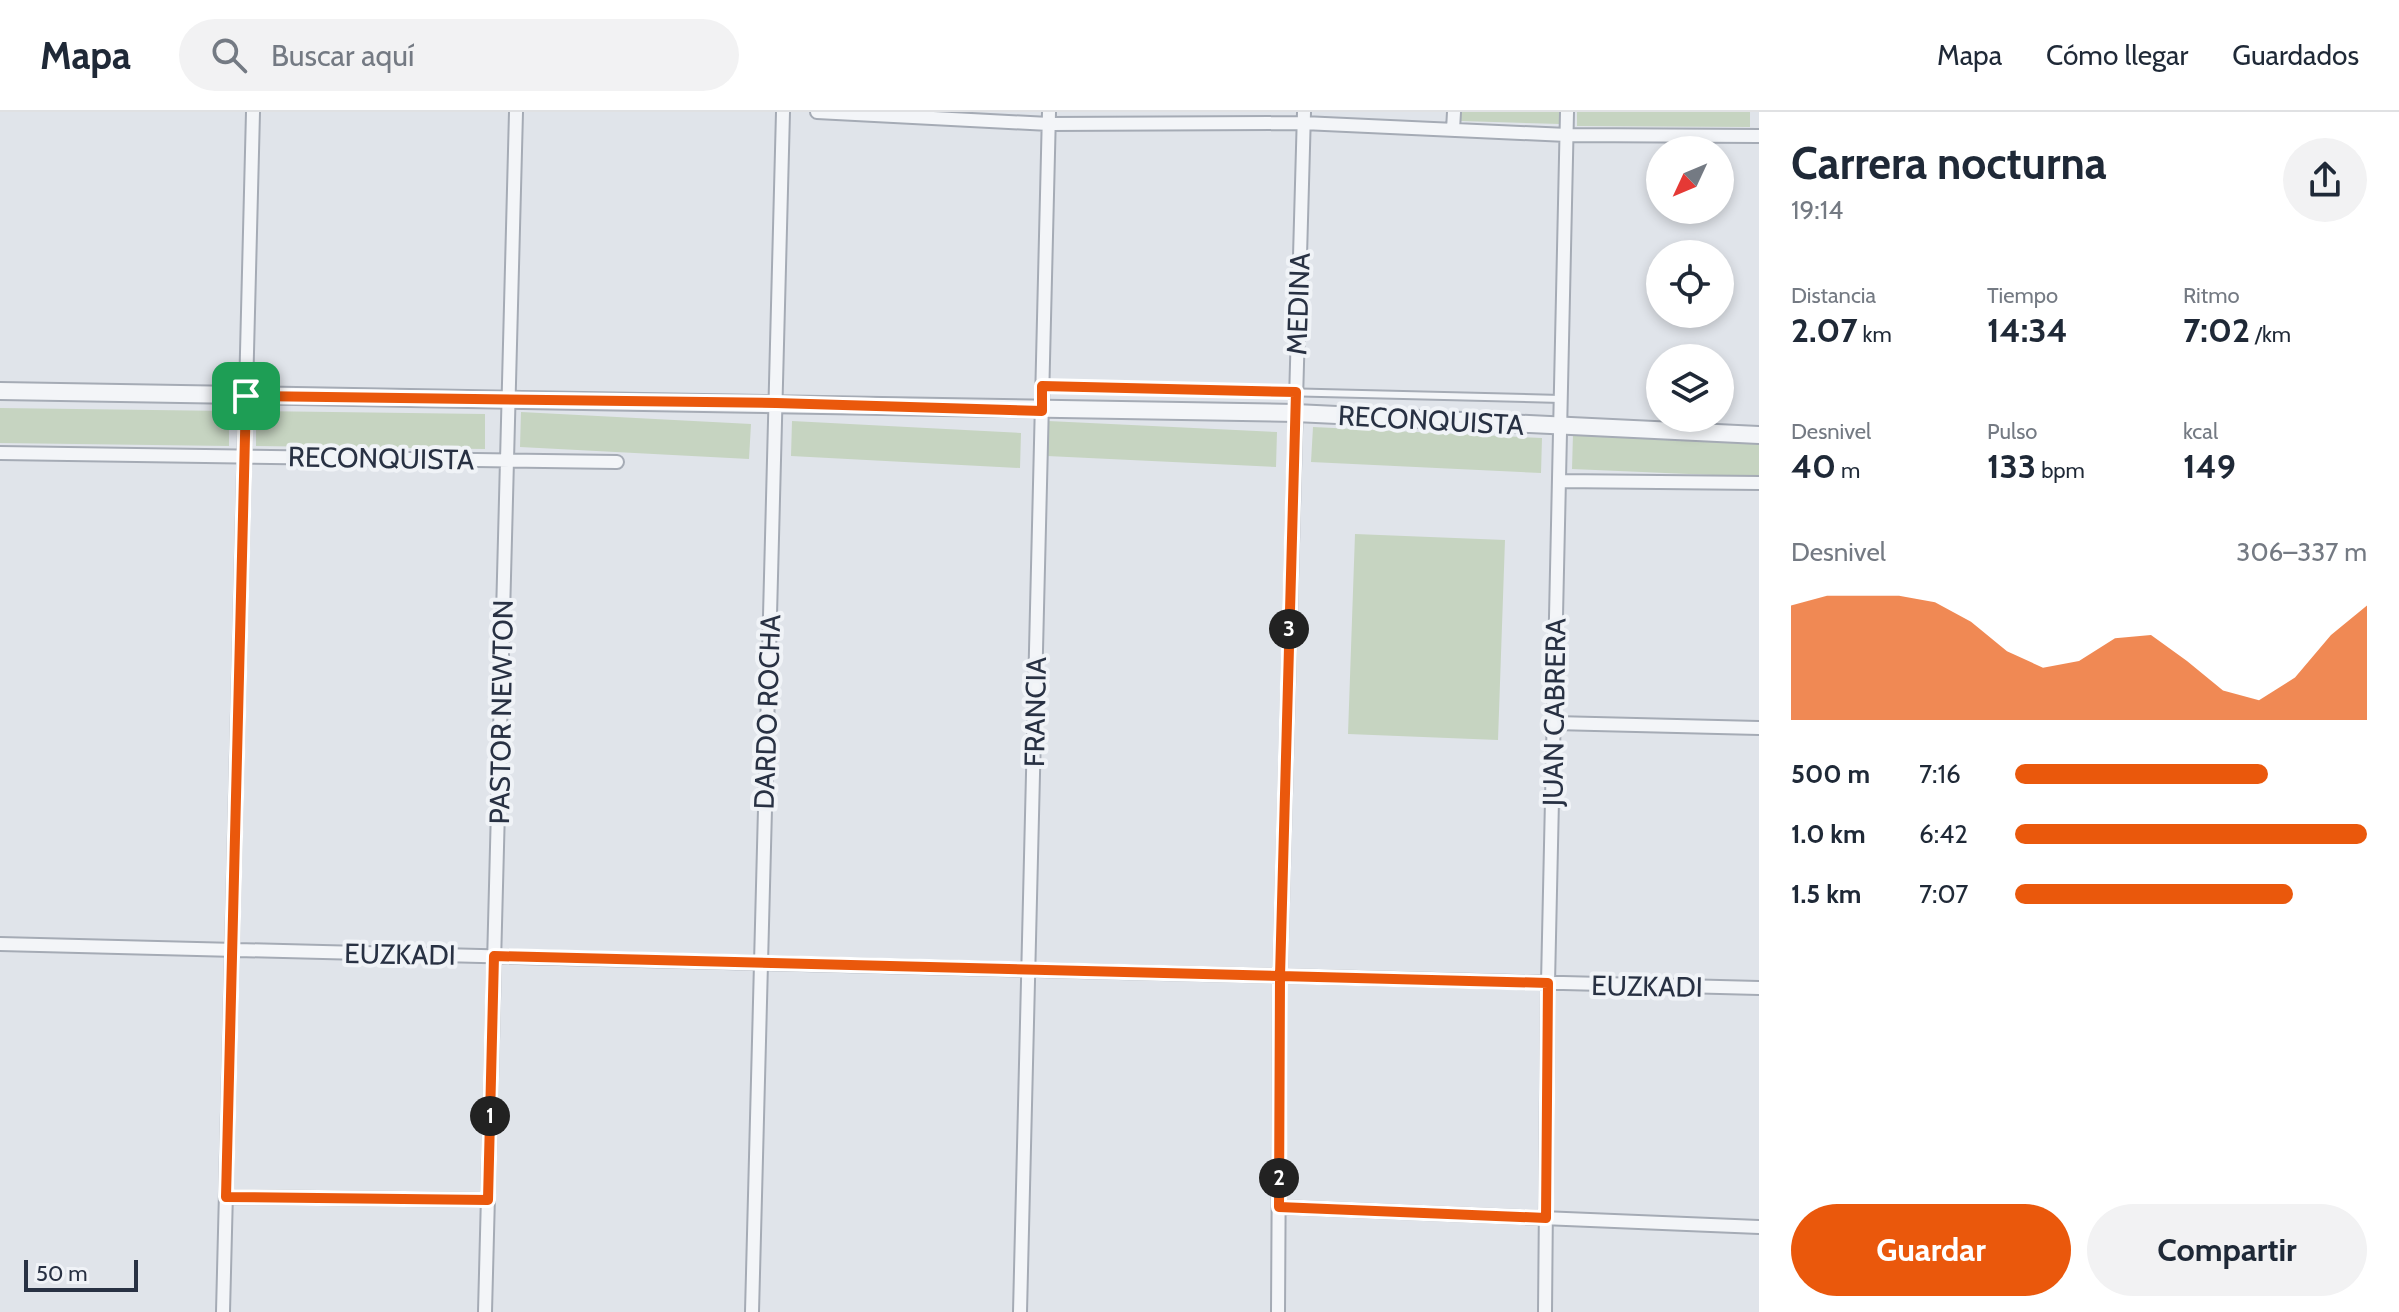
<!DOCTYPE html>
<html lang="es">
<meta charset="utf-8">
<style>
body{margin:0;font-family:Cabin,sans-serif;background:#f2f2f3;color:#1f2937;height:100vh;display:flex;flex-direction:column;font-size:30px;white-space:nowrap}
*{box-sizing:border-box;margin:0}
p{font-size:26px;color:#747a83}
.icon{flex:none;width:44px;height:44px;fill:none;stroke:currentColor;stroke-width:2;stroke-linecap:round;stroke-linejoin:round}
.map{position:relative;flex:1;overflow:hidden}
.details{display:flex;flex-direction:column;background:#fff;width:640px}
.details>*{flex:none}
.needle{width:52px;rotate:226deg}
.buttons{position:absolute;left:1646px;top:24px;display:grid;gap:16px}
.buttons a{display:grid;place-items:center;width:88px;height:88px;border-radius:50%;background:#fff;box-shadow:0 4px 12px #0003;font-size:40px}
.scale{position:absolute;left:24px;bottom:20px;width:114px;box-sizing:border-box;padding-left:8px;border:4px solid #283143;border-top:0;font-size:22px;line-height:28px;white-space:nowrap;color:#283143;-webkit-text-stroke:6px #f0f3f7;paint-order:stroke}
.pin{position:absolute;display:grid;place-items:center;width:68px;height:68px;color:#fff;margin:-34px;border-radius:16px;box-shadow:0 4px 12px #0006}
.km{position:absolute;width:40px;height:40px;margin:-20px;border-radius:50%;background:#222;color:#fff;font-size:22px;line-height:40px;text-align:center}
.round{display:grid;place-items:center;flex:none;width:84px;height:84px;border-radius:42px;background:#f2f2f3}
.head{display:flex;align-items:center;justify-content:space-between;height:136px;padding:0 32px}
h1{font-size:44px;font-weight:700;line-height:60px}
.figures{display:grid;grid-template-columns:repeat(3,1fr);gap:12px;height:136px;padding:8px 32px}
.figures div{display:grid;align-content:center}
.figures b{font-size:34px;font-weight:700}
.figures small{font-size:22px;font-weight:400}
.figures p{font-size:22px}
.chart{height:224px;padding:16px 32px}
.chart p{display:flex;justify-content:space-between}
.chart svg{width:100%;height:144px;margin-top:8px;fill:#ea580c;opacity:.7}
.primary-button{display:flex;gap:16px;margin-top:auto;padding:16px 32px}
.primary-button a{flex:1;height:92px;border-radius:48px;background:#ea580c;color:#fff;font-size:32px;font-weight:700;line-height:92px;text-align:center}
.primary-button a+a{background:#f2f2f3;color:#1f2937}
ul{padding:0 32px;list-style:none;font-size:26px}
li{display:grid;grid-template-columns:128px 96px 1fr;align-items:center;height:60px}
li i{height:20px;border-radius:10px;background:#ea580c}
header{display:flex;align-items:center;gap:48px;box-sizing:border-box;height:112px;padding:0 40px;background:#fff;border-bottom:2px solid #e0e1e3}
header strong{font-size:38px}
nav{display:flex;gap:44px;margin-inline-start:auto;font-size:28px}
.search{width:560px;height:72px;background:#f2f2f3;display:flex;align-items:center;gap:20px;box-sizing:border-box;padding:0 28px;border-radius:44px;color:#747a83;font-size:30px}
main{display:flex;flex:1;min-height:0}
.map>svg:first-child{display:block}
.green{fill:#c6d4c1}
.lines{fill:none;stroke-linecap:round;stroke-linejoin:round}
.service-casing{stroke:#a5abb5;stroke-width:10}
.minor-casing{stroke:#a5abb5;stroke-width:16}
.tertiary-casing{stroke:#a5abb5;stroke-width:20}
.service{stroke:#f3f5f8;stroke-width:6}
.minor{stroke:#f3f5f8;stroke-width:12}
.tertiary{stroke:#f3f5f8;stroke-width:16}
.route-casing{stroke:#fff;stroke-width:16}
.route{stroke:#ea580c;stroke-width:10}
.labels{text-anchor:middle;stroke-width:8;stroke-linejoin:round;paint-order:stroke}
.street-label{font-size:28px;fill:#283143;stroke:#f0f3f7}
</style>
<header>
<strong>Mapa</strong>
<div class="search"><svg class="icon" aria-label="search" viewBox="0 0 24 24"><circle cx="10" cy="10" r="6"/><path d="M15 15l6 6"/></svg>Buscar aquí</div>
<nav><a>Mapa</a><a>Cómo llegar</a><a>Guardados</a></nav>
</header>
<main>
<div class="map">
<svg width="1759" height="1200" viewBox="0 0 1759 1200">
<rect width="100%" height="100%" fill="#e0e4ea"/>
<path class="green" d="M1461 0H1560V12L1461 9Z
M1577 0H1750V15L1577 14Z
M0 296 229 299V334L0 331Z
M256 299 485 302V337L256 334Z
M521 300 751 312 749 347 520 335Z
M792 309 1021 321 1020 356 791 344Z
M1048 309 1277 320 1276 355 1047 344Z
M1313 315 1542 326 1541 361 1311 350Z
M1573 322 1759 330V365L1572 357Z
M1355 422 1505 428 1498 628 1348 622Z"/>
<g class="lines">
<g class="service-casing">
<path id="service" d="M1042 274 1561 287"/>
</g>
<g class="minor-casing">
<path id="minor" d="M817 0 1049 12 1303 11 1567 23 1759 24
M1453 18 1454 0
M0 341 617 350
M1559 369 1759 371
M1554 611 1759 616
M0 832 1759 876
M226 1085 488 1088
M1279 1095 1759 1115
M223 1200 253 0
M485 1200 516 0
M752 1200 783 0
M1020 1200 1049 0
M1278 1200 1280 864 1304 0
M1545 1200 1548 871 1567 0"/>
</g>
<g class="tertiary-casing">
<path id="tertiary" d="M0 279 1295 301 1759 323"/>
</g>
<use href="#service" class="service"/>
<use href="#minor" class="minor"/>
<use href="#tertiary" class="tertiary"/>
</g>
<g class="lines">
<g class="route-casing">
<path id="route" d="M246 284 226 1085 488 1088 494 844 1280 864 1279 1095 1546 1106 1548 871 1280 864 1296 280 1042 274V299L776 291 246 284"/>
</g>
<use href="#route" class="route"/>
</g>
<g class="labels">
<g class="street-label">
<text transform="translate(1298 192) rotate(-88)" y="10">MEDINA</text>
<text transform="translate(1431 308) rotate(3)" y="10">RECONQUISTA</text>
<text transform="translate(381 346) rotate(1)" y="10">RECONQUISTA</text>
<text transform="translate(501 600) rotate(-89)" y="10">PASTOR NEWTON</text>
<text transform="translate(767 600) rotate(-88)" y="10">DARDO ROCHA</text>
<text transform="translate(1035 600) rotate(-89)" y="10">FRANCIA</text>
<text transform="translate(1554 600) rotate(-89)" y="10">JUAN CABRERA</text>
<text transform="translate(400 842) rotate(1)" y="10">EUZKADI</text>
<text transform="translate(1647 874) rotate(1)" y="10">EUZKADI</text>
</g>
</g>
</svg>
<div class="buttons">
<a><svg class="needle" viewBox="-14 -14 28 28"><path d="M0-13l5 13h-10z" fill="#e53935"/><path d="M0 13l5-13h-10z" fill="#747a83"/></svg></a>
<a><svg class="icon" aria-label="locate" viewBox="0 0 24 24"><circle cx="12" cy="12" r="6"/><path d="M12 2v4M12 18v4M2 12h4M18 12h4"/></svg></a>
<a><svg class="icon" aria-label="layers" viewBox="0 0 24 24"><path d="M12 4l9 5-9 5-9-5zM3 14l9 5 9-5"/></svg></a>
</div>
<div class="scale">50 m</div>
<div class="pin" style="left:246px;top:284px;background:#1e9e55"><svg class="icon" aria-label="arrive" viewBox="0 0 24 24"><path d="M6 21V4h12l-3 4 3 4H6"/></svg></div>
<b class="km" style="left:490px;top:1004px">1</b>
<b class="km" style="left:1279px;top:1066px">2</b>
<b class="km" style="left:1289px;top:517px">3</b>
</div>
<section class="details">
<div class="head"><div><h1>Carrera nocturna</h1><p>19:14</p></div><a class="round"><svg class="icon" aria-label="share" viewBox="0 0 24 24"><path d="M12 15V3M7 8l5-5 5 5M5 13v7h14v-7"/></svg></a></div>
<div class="figures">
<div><p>Distancia</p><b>2.07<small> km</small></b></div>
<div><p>Tiempo</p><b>14:34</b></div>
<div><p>Ritmo</p><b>7:02<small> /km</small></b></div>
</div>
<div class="figures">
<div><p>Desnivel</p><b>40<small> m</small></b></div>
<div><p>Pulso</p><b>133<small> bpm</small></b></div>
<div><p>kcal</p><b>149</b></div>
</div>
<div class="chart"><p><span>Desnivel</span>306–337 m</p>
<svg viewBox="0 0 160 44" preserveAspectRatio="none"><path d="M0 44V9L10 6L20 6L30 6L40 8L50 14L60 23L70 28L80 26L90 19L100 18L110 26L120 35L130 38L140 31L150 18L160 9V44z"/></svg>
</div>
<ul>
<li><b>500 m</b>7:16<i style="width:72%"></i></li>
<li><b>1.0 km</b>6:42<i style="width:100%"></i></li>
<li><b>1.5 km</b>7:07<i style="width:79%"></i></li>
</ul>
<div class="primary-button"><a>Guardar</a><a>Compartir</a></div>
</section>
</main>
